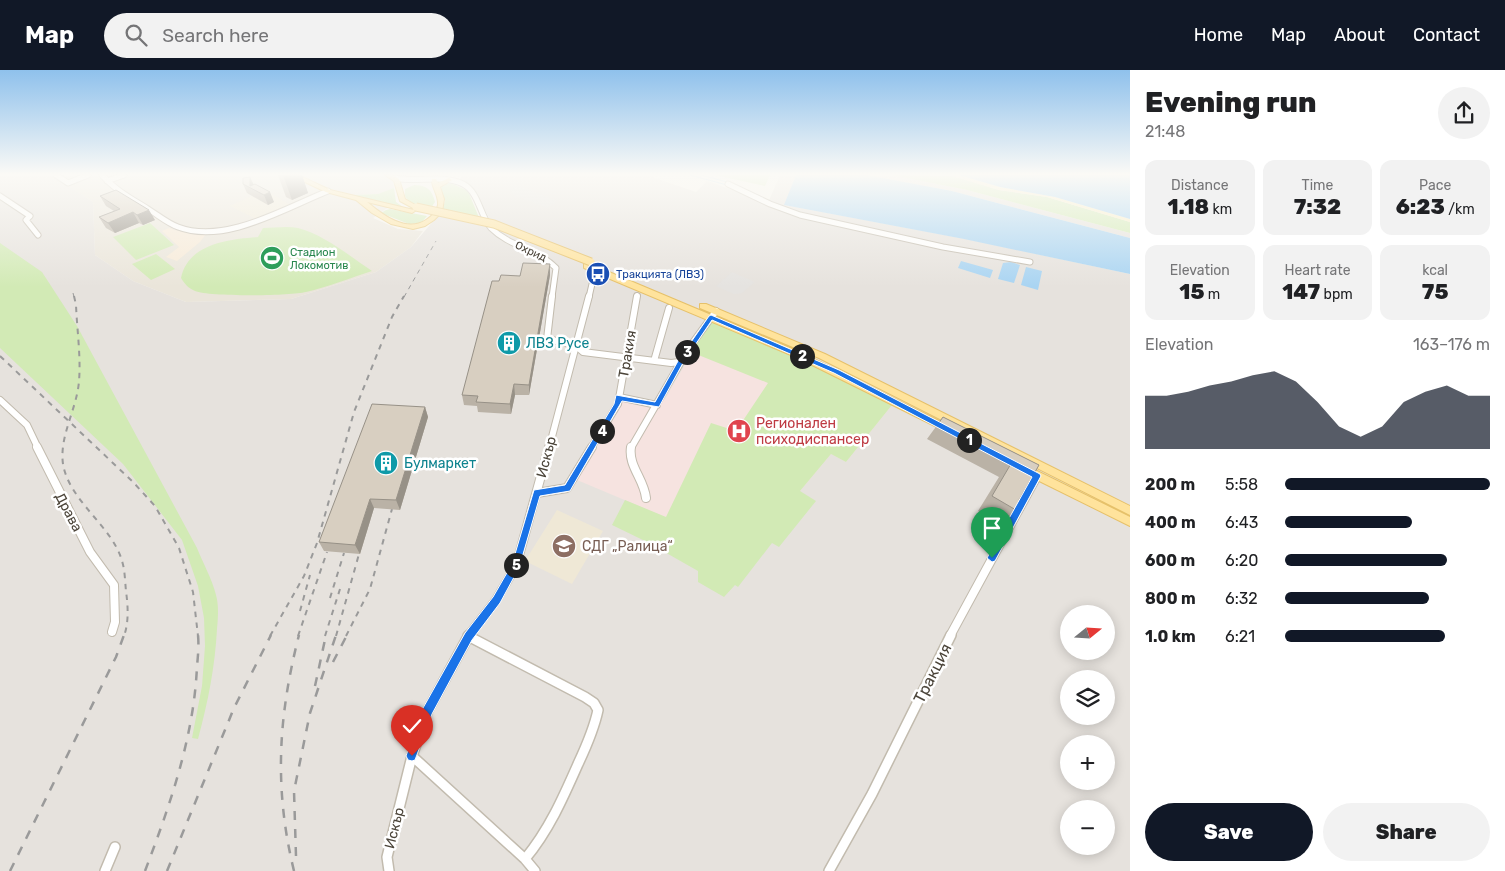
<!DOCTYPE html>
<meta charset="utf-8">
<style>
body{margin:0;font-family:Rubik,sans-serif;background:#f2f2f2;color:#202124;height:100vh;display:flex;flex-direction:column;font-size:19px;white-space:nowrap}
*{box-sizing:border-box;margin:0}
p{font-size:16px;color:#757577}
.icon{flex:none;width:28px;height:28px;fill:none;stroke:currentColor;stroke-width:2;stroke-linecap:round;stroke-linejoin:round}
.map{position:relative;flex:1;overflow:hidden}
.drawer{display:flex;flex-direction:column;background:#fff;width:375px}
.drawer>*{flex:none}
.needle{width:32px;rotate:72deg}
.buttons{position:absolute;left:1060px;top:535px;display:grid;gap:10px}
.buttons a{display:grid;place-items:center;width:55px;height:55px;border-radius:50%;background:#fff;box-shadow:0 2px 12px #0003;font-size:25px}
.pin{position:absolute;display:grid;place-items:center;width:42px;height:42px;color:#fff;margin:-51px -21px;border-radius:50% 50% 50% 0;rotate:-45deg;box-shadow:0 0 5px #0007}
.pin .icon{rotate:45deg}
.km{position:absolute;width:25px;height:25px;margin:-12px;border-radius:50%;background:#222;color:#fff;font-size:14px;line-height:25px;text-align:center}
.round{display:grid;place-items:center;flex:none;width:52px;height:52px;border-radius:26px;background:#f2f2f2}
.head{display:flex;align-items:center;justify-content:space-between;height:85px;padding:0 15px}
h1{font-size:28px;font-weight:800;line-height:38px}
.stats{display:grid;grid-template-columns:repeat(3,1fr);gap:8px;height:85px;padding:5px 15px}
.stats div{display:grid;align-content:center;border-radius:12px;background:#f2f2f2;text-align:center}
.stats b{font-size:21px;font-weight:800}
.stats small{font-size:14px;font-weight:400}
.stats p{font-size:14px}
.chart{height:140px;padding:10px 15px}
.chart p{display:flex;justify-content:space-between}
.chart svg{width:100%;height:90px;margin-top:5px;fill:#111827;opacity:.7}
.cta{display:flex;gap:10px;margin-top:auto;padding:10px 15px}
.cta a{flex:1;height:58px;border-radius:30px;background:#111827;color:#fff;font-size:20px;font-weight:800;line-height:58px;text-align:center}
.cta a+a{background:#f2f2f2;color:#202124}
ul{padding:0 15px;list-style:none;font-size:16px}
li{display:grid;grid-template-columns:80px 60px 1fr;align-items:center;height:38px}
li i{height:12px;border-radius:6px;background:#111827}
header{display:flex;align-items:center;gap:30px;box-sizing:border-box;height:70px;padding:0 25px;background:#111827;color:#fff}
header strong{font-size:24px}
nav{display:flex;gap:28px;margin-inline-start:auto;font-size:18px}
.search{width:350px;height:45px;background:#f2f2f2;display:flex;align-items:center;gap:12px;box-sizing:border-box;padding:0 18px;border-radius:28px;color:#757577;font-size:19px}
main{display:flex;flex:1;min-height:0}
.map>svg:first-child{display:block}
.residential{fill:#eae5da}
.commercial{fill:#f7ead8}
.industrial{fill:#e6e2dd;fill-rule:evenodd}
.education{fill:#efe8d6}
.medical{fill:#f6e3e0}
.green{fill:#d2eab5}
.sand{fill:#f9efc9}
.parking{fill:#e5e3e0}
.water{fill:#a9d4f2}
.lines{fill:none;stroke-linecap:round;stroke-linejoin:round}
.stream{stroke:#a9d4f2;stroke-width:1}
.street-far3-casing{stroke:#c2bbae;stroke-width:7}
.street-far2-casing{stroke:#c2bbae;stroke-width:8}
.street-far1-casing{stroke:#c2bbae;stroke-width:10}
.street-casing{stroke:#c2bbae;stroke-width:12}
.primary-casing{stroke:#e6c16a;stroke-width:2}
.street-far3{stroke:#fff;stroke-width:5}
.street-far2{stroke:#fff;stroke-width:6}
.street-far1{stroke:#fff;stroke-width:8}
.street{stroke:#fff;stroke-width:9}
.primary{fill:#ffe39c;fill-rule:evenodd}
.rail-far2{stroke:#9a9a9a;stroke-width:1;stroke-dasharray:4.5 4.5;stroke-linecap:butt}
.rail-far1{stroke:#9a9a9a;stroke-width:2;stroke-dasharray:5.5 5.5;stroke-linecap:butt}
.rail{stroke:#9a9a9a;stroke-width:2.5;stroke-dasharray:9 9;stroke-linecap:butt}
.primary-bridge-casing{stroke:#e6c16a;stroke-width:9;stroke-linecap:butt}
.primary-bridge{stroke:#ffe39c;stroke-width:7}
.wall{fill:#bab2a6}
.shaded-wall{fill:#979187}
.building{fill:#d8cfc1;stroke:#979187}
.route{fill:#1a73e8;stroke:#fff}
.labels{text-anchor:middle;stroke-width:5;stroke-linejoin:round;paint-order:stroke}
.far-street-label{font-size:11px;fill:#4b4439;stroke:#fff}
.far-leisure-label{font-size:11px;fill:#27864d;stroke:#fff;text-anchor:start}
.far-transit-label{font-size:11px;fill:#164399;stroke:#fff;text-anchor:start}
.culture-label{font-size:14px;fill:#0d838f;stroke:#fff;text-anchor:start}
.street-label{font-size:14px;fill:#4b4439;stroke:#fff}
.health-label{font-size:14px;fill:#be3a42;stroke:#fff;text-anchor:start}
.education-label{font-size:14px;fill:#785e54;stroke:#fff;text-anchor:start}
.near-street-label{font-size:16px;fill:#4b4439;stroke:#fff}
</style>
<header>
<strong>Map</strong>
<div class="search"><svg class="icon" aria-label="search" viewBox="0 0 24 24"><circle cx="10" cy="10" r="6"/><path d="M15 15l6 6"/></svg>Search here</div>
<nav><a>Home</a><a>Map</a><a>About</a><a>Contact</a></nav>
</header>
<main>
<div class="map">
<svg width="1130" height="801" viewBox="0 0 1130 801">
<rect width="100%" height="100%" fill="#f6f3ec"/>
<path class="residential" d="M51 105H407L402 110 393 111 394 118 389 121 378 124 354 125 389 137 373 148 398 159 423 161 411 177 376 202 291 229 186 232 133 211 95 185 93 132Z"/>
<path class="commercial" d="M169 158 174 160 207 163 200 172 177 191 166 187 179 177 162 161Z"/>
<path class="industrial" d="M0 105H52L93 132 95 185 133 211 186 232 291 229 376 202 411 177 441 142 492 153 473 118 458 110 464 105H646L696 122 707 111 735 121 767 135 780 105H796L785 135 971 170 1130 204V801H0ZM1069 544H1106V581H1069ZM1069 609H1106V646H1069ZM1069 674H1106V711H1069ZM1069 739H1106V776H1069Z
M867 105H893L967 120 1130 163V168L952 121Z"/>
<path class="education" d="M265 120 290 135 256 149 230 136Z
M557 440 603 461 572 514 525 491Z"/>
<path class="medical" d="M705 260 892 335 846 392 831 384 800 421 665 447 577 410 617 343 623 328 657 335 665 329Z"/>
<path class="green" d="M715 105H770L765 116Z
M892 105 955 106 999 120 1047 127 1130 152V163L967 120Z
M451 113 468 121 480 150 442 141 445 131 438 117 444 114Z
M414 115C427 115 432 120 435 132L431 138 409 133 405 126V119Z
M394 118 396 132 403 137 353 125 378 124Z
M390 139 427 146 421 153 409 154 381 143 386 140Z
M150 153 174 175 136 190 113 167Z
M263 158C274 158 287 156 298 158 323 164 351 187 372 201 350 208 328 217 306 222 289 226 210 227 195 221 188 218 185 214 181 208 188 174 228 169 258 167Z
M0 173 42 202 77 256 197 478C203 493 212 509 216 525 219 535 218 548 217 559 215 597 208 632 198 669L192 668 202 616 205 576 204 548 198 516 182 470 123 394 0 278Z
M156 184 175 199 151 210 132 194Z
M712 251 804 291 892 335 846 392 831 384 800 421 816 431 779 477 772 473 738 517 735 515 724 527 698 512V501L647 472 612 455 625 430 666 447 711 353 736 361 768 313 691 282Z"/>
<path class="sand" d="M948 105H959L1000 117 1055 127 1130 149V152L1047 127 999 120Z"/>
<path class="parking" d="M515 115H516L557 131 547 138 514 125 510 120Z
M732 202 752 211 755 212 742 223 734 224 716 216Z"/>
<path class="water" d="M796 105H867L952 121 1130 168V204L964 169 784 135Z
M959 105H1130V149L1055 127 1000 117Z
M961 191 993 200 990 208 958 198Z
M1011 192 1020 195 1014 213 998 209 1003 193Z
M1026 197 1042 201 1038 220 1021 215Z"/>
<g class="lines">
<path class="stream" d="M690 105 727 115
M701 105 727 112"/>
<g class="street-far3-casing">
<path id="street-far3" d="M56 105 68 113 88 105
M102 105C115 120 132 129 148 139 158 145 167 153 178 157 225 175 285 138 328 121
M395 108C417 113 442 104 463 114 479 122 480 146 491 158 510 177 538 179 556 198L552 227
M107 111 124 105
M728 114 770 134 800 145 943 177 1030 192
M0 126 30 146 26 150 38 165
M589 227 592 214"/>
</g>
<g class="street-far2-casing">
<path id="street-far2" d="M552 226 547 269 575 275 583 282 671 293 680 292
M654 291 669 238
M619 327 657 335
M0 330 27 355 38 378
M549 378 589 226
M591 378 618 334 637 226
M631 378 689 278 716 241"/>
</g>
<g class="street-far1-casing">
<path id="street-far1" d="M37 377 90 482 114 515 115 552 112 562
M631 377C628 396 644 409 646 428
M537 423 567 418 592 377
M468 566 496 530 516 496 549 377
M950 566 1037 406"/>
</g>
<g class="street-casing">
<path id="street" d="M468 566 585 627 594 633 598 640C594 659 586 677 578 694 563 728 549 760 525 789
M412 686 525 789 535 801
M105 801 115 777
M389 801 387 787 412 686 427 642 469 565
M829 801 872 724 951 565"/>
</g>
<g class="primary-casing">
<path id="primary" d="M290 105H298L330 120 414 140 415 141 412 143 367 132C383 145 406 163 426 150 432 146 437 142 438 135 439 125 431 117 432 109H436L438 113 449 108 452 110 440 117 444 129 442 142 434 150 425 156 413 159 391 154 372 143 356 130 326 122Z
M385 105H392L399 109 405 129 417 136V138H413L400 131 394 111Z
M584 194H590L804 284 951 357 953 359 951 361H945L798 288 584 198Z
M700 234H706L825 284 1130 436V445L819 288 700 238Z
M1023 394 1130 447V456L1019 401 1018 398 1019 395Z"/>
</g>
<use href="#street-far3" class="street-far3"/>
<use href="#street-far2" class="street-far2"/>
<use href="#street-far1" class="street-far1"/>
<use href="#street" class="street"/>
<use href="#primary" class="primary"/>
<path class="rail-far2" d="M73 223 74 227
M404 227 436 171"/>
<path class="rail-far1" d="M74 226 76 235C77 260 81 287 79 311 77 339 59 366 63 394 69 431 113 457 122 491 125 500 125 512 126 521 128 536 129 552 124 566
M0 286 133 412 155 436 179 478 193 522 198 566
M330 528 344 483
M300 541 310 505
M270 566 304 506 317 473 354 342 392 247 404 226
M298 566 327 482
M325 566 340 519
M336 566 359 484
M346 566 370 519 392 439"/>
<path class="rail" d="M333 592 347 565
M315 616 326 565
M296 786 294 721 310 643 336 565
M10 801 116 587 124 565
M145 801C170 735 194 667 197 596 198 586 199 575 198 565
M167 801 234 638 271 565
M294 801C274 719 278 647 299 565"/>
<g class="primary-bridge-casing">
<path id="primary-bridge" d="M416 137 494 154 591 192"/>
</g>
<use href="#primary-bridge" class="primary-bridge"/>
</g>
<path class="wall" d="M278 105H302L308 123 292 130 286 127Z
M250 107 254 115 274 132 268 135 247 123 243 114Z
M100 126 155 150 143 155 139 153 115 163 106 158 99 147 114 141 106 136Z
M550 194V205L529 325H515L511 344 478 342 477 336 464 335 462 325 499 211 520 206Z
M425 337 428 347 400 440 374 438 360 484 324 481 319 472Z
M943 347 1039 395 1019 430 1016 440 1002 454 978 441 999 407 927 369Z"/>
<path class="shaded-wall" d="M283 105H302L308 123 292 130Z
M250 107 254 116H250Z
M270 122 274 132 268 135 264 125Z
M149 140 155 150 143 155 137 145Z
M133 142 139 153 115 163 108 153Z
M550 194V205L529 325V315Z
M514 314 515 325 511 344 510 334Z
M425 337 428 347 400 440 396 430Z
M370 429 374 438 360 484 355 475Z"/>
<path class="building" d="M250 107V116L255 114 270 122 264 125 243 114V108Z
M116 120 149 140 137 145 133 142 108 153 99 147 120 139 100 126Z
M523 193 550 194 529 315 514 314 510 334 476 332 478 326 462 325 492 211H499L501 205 520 206Z
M372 334 425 337 396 430 370 429 355 475 319 472Z
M943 347 1039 395 1019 430 1021 431 1016 440 992 426 1012 392 938 354Z"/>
<linearGradient id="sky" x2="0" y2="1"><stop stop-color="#8fc1ec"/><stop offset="0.48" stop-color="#fbfaf6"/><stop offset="1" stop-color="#fbfaf6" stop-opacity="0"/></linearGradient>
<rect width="1130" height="217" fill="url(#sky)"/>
<path class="route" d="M711 245 839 300 1040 404 1041 406 995 491 992 492 987 488 1032 407 834 303 712 250 683 293 659 337 622 331 570 421 540 426 519 498 500 533 472 570 432 644 415 690 412 691 408 690 406 686 423 638 465 563 493 527 512 494 534 420 565 415 614 334 616 325 655 332 678 291 709 246Z"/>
<defs>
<g id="stadium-disc" transform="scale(1.25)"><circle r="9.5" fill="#2e9e5b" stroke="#fff"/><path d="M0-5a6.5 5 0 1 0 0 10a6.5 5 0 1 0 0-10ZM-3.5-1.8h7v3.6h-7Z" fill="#fff"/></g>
<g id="bus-disc" transform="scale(1.25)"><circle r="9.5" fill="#1a4fb4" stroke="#fff"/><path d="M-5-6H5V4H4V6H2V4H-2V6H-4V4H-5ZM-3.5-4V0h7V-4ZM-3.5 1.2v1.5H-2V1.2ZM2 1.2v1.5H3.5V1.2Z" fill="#fff"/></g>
<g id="building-disc" transform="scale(1.25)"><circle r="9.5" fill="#0f9aa8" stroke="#fff"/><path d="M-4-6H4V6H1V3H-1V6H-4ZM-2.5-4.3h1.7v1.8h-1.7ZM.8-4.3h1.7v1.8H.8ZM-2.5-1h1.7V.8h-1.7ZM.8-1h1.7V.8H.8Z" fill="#fff"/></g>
<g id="hospital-disc" transform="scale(1.25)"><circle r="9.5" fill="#e0444e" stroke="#fff"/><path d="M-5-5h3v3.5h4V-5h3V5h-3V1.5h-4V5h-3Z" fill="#fff"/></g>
<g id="school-disc" transform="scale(1.25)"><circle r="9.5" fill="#8d6e63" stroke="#fff"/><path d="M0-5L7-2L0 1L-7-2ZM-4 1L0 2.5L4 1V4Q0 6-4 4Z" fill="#fff"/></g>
</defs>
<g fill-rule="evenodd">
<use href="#stadium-disc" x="272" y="188"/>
<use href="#bus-disc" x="598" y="204"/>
<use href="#building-disc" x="509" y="273"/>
<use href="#hospital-disc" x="739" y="361"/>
<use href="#building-disc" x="386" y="393"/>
<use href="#school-disc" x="564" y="476"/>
</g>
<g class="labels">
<g class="far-street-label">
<text transform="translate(531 181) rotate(25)" y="4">Охрид</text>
</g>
<g class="far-leisure-label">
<text x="290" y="186">Стадион<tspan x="290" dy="13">Локомотив</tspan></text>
</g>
<g class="far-transit-label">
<text x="616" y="208">Тракцията (ЛВЗ)</text>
</g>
<g class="culture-label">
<text x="526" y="278">ЛВЗ Русе</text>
<text x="404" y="398">Булмаркет</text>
</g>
<g class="street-label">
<text transform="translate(627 284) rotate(-80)" y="5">Тракия</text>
<text transform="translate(546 387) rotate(-75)" y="5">Искър</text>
<text transform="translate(69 442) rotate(62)" y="5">Драва</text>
<text transform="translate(394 758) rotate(-76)" y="5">Искър</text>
</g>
<g class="health-label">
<text x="756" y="358">Регионален<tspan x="756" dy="16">психодиспансер</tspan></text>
</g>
<g class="education-label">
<text x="582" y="481">СДГ „Ралица“</text>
</g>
<g class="near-street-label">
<text transform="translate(932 603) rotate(-63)" y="6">Тракция</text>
</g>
</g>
</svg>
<div class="buttons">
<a><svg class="needle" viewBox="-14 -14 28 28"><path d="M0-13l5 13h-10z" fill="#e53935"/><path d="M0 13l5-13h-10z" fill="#757577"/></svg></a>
<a><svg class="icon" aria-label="layers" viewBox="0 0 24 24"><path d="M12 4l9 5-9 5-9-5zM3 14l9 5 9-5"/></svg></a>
<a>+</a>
<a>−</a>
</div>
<div class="pin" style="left:992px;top:488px;background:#1e9e55"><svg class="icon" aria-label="arrive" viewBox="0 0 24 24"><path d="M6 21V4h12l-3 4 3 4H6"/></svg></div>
<div class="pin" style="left:412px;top:686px;background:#d93025"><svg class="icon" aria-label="check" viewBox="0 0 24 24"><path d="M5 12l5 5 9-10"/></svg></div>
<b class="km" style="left:969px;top:370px">1</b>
<b class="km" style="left:802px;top:286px">2</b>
<b class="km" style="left:687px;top:282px">3</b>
<b class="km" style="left:602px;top:361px">4</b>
<b class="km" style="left:516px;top:495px">5</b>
</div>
<section class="drawer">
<div class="head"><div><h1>Evening run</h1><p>21:48</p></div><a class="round"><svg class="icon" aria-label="share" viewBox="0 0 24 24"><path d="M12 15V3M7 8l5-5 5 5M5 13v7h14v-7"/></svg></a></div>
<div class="stats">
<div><p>Distance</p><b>1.18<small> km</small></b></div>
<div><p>Time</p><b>7:32</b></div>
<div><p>Pace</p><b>6:23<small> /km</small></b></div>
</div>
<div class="stats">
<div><p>Elevation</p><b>15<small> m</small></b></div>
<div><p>Heart rate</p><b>147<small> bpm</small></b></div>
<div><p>kcal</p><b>75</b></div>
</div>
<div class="chart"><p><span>Elevation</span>163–176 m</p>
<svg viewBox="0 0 160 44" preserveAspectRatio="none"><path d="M0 44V18L10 18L20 16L30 13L40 11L50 8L60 6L70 11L80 21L90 33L100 38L110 33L120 21L130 16L140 13L150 18L160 18V44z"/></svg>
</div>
<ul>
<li><b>200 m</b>5:58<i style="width:100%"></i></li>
<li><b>400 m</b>6:43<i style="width:62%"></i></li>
<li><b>600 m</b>6:20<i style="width:79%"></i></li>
<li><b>800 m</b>6:32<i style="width:70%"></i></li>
<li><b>1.0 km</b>6:21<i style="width:78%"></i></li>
</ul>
<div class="cta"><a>Save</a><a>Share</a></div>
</section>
</main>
